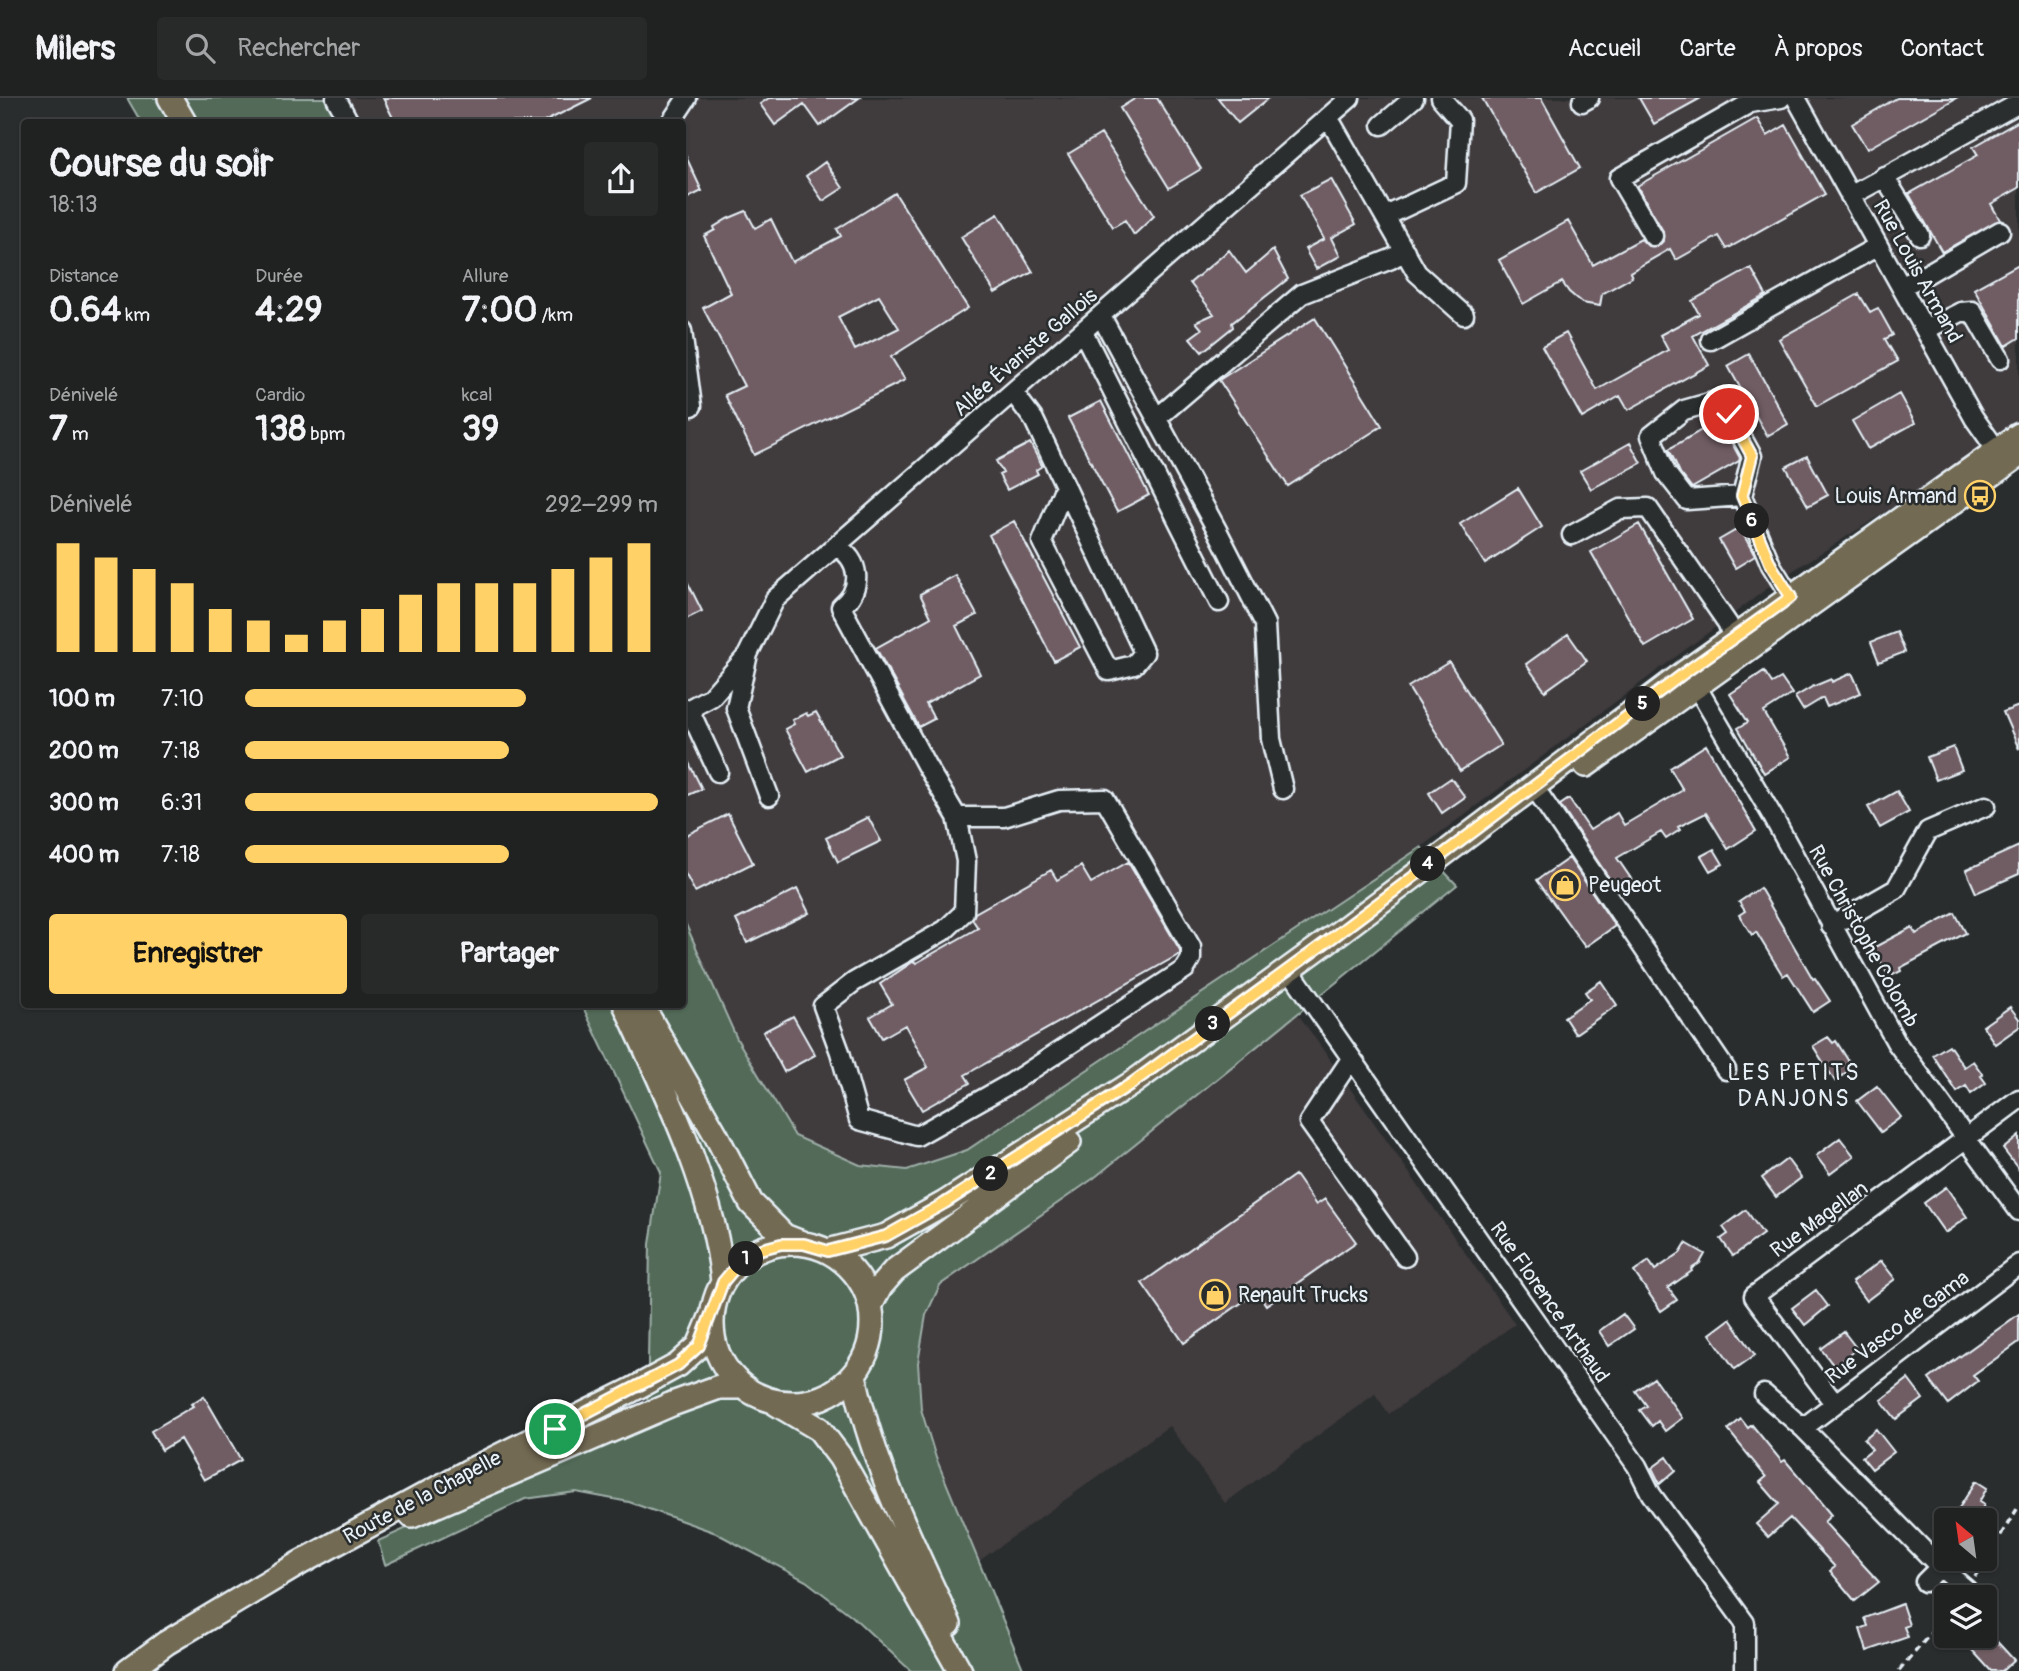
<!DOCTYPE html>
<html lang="fr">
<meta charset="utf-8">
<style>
body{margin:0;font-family:Pangolin,sans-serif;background:#282a2a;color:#f1f3f6;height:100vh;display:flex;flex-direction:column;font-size:26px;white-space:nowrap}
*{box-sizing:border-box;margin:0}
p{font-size:23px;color:#a2a4a5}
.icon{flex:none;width:38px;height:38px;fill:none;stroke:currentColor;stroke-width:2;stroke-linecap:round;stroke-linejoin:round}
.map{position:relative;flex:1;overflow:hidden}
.details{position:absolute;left:21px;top:21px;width:665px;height:889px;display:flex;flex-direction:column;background:#202222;border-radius:7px;box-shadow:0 2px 5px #0004,0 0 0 2px #3d3f40}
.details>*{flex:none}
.needle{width:46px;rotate:331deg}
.fabs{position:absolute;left:1934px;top:1410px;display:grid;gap:14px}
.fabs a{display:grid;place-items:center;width:63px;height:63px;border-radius:7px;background:#202222;box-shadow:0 2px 5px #0004,0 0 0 2px #3d3f40;font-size:35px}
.pin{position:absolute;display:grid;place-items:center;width:60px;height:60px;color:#fff;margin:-30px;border:4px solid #fff;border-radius:50%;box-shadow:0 2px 7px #0007}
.km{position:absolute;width:35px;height:35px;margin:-18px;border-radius:50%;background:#222;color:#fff;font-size:19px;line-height:35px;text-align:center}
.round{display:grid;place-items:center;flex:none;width:74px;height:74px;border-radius:7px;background:#282a2a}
.overview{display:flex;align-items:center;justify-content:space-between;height:119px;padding:0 28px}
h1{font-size:38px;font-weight:700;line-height:52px}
.figures{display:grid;grid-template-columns:repeat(3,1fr);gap:10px;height:119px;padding:7px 28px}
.figures div{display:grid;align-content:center}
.figures b{font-size:35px;font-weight:700}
.figures small{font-size:19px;font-weight:400}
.figures p{font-size:19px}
.chart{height:196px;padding:14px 28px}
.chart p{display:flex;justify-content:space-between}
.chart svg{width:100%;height:126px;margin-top:7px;stroke:#ffd166;stroke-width:6}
.button{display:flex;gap:14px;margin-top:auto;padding:14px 28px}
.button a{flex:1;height:80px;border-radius:7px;background:#ffd166;color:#111;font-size:28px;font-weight:700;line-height:80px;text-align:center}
.button a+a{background:#282a2a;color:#f1f3f6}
ul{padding:0 28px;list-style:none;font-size:23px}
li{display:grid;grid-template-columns:112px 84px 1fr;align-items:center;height:52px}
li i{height:18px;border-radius:9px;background:#ffd166}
header{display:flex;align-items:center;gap:42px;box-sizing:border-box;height:98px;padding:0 35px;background:#202222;border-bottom:2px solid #3d3f40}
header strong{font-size:33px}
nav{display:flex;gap:38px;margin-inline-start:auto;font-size:24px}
.search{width:490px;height:63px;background:#282a2a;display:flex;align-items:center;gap:18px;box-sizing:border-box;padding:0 24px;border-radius:7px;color:#a2a4a5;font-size:26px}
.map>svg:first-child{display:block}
.built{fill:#3f3b3e}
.green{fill:#536b59;stroke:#9eaea8;stroke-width:2}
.building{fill:#705d64;stroke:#e8f1f8;stroke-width:2;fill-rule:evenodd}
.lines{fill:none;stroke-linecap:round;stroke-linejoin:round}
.minor-casing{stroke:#e8f1f8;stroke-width:23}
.major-casing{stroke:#e8f1f8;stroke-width:28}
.path{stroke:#e8f1f8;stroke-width:3.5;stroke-dasharray:7 5;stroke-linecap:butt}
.minor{stroke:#2a2d2e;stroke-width:18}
.major{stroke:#736b52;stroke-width:23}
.route-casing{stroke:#fff;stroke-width:14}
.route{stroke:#ffd166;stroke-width:9}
.labels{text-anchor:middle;stroke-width:5;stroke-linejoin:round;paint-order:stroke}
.street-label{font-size:21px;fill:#e8f1f8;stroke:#2a2d2e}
.poi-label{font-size:21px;fill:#e8f1f8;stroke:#2a2d2e;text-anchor:start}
.neighbourhood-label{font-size:23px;letter-spacing:2px;fill:#e8f1f8;stroke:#2a2d2e}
</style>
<header>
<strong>Milers</strong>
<div class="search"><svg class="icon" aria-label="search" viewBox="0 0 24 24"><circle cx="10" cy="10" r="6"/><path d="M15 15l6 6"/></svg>Rechercher</div>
<nav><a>Accueil</a><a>Carte</a><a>À propos</a><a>Contact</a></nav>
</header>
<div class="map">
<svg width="2019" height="1573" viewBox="0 0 2019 1573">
<rect width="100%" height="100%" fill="#2a2d2e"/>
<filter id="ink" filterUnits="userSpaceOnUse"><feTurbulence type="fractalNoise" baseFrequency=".0143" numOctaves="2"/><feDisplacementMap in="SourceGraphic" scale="14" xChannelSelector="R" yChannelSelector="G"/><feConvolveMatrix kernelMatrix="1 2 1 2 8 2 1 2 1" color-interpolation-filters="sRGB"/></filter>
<g filter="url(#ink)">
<path class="built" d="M338 0H2019V329L1780 481 1421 749 967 1052 907 1072 860 1067 795 1038 737 941 683 820 682 24H349Z
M1298 916 1515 1226 1389 1316 1375 1296 1225 1405 1169 1328 979 1463 936 1360 921 1311 918 1265 926 1217 940 1187 1094 1080Z"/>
<path class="green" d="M127 0H338L349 24H141Z
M1421 749 1457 787 1094 1080 940 1187 926 1217 918 1265 921 1311 936 1360 1024 1573H911L852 1518 806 1483 716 1435 629 1404 576 1394 525 1401 385 1467 378 1443 647 1322 650 1146 661 1074 582 907 682 906 683 820 737 941 795 1038 860 1067 907 1072 967 1052Z"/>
<path class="building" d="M383 0H592L544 24H395Z
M769 0H859L820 28 804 6 775 27 760 6Z
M1136 0H1157L1201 71 1169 90 1120 10Z
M1218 0H1269L1238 25Z
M1482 0H1541L1580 70 1536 95Z
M1639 0H1701L1654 26Z
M1897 0H1956L1867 51 1852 26Z
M1757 20 1767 38 1786 27 1825 96 1727 151 1719 138 1676 162 1670 151 1630 174 1632 179 1602 196 1600 208 1582 205 1569 194 1562 184 1523 206 1499 162 1568 123 1593 167 1641 141 1648 148H1658L1663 143V133L1637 88Z
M2019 23V90L1991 106 2000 122 1942 154 1909 96 1978 57 1973 49Z
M1101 36 1154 118 1134 137 1125 122 1113 129 1068 56Z
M682 50 702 93 682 103Z
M825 64 843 90 823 103 806 78Z
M1331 81 1356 126 1331 140 1340 158 1316 171 1305 151 1324 141 1300 97Z
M895 95 968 210 891 259 905 282 754 357 725 297 744 288 703 210 731 195 704 138 715 132 714 129 727 121 746 113 755 130 771 121 792 164 841 138 837 131ZM879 198 899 230 855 252 838 219Z
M998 116 1033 174 995 195 961 139Z
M1229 152 1246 175 1273 152 1288 181 1232 225 1233 229 1202 254 1190 240 1202 231 1196 224 1214 216 1190 185Z
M2019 166V240L2006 248 1974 191Z
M1751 170 1766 197 1693 238 1709 267 1628 312 1620 298 1582 320 1542 248 1566 235 1597 292 1668 252 1660 237 1699 216 1692 203Z
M1859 196 1870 214 1878 210 1893 237 1885 241 1898 263 1817 308 1779 241Z
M1315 220 1382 328 1288 388 1219 282Z
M1749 256 1788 326 1767 338 1728 268Z
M1899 296 1915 325 1868 351 1852 323Z
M1101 303 1149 397 1117 414 1068 320Z
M1719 322 1740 360 1739 363 1692 390 1680 375 1669 351Z
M1030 345 1042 368 1036 372 1038 376 1007 392 999 377 1003 375 996 363Z
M1630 345 1641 365 1591 391 1580 373Z
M1807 358 1828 397 1808 408 1786 369Z
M1518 390 1542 429 1485 466 1460 426Z
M1014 423 1080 549 1054 563 989 437Z
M1639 426 1693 521 1645 549 1591 454Z
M1740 430 1755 458 1735 470 1719 442Z
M682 473 702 513 682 523Z
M955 477 977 517 956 528 980 576 926 606 934 621 919 629 876 550 931 519 920 496Z
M1897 534 1905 554 1879 564 1871 544Z
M1568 536 1587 563 1545 593 1526 566Z
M1449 564 1501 647 1460 673 1408 589Z
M1764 573 1772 585 1781 580 1792 596 1764 614 1790 659 1764 675 1738 630 1748 624 1730 596Z
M1852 575 1861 595 1827 609 1823 600 1803 612 1795 599 1812 589 1831 581 1832 584Z
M2019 608V651L2003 614Z
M816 614 840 657 808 674 785 631 794 626 792 622 806 615 808 618Z
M1706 647 1756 733 1728 751 1706 715 1678 729 1680 732 1666 741 1661 734 1617 760 1632 782 1617 792 1560 707 1569 701 1590 732 1617 715 1624 727 1683 692 1670 670Z
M1953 649 1962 672 1936 682 1927 659Z
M682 651 702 691 682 700Z
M1451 680 1465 699 1442 715 1429 695Z
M1897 693 1909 714 1880 730 1868 709Z
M728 716 753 765 695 794 682 770V739Z
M868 719 881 743 838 764 826 740Z
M2019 748V776L1976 795 1966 772Z
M1714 751 1723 766 1710 773 1701 758Z
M1569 760 1615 828 1585 849 1537 782Z
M1128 764 1180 852V856L965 977 970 985 922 1012 904 982 928 969 905 927 882 940 870 919 892 906 880 886 914 863 916 865 978 830 972 821 975 815 1051 772 1057 782 1081 768 1091 785Z
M1760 790 1813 881 1815 880 1830 903 1813 914 1788 875 1783 878 1756 834 1752 837 1739 817 1745 813 1739 804Z
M797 791 809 815 747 845 736 822Z
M1955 815 1966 835 1900 870 1901 873 1889 879 1873 850 1912 829 1916 836Z
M1601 883 1617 907 1575 936 1564 919 1590 901 1585 894Z
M2010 909 2019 921V929L1995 946 1983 928Z
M793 918 815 957 784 974 763 934Z
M1828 939 1833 945 1836 943 1853 970 1835 983 1813 948Z
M1949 947 1964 969 1973 963 1983 977 1981 978 1986 985 1971 996 1966 988 1957 994 1933 957Z
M1877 988 1901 1019 1881 1034 1857 1003Z
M2019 1038V1072L2003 1051Z
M1840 1040 1854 1058 1830 1076 1816 1058Z
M1787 1061 1801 1080 1776 1099 1762 1080Z
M1295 1077 1316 1107 1325 1101 1356 1144 1266 1207 1257 1194 1184 1245 1142 1185Z
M1946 1089 1967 1119 1945 1135 1924 1105Z
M1746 1112 1763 1136 1733 1158 1721 1141 1728 1136 1723 1129Z
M1686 1145 1705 1156 1700 1165 1691 1171 1692 1173 1668 1190 1677 1202 1661 1213 1634 1174 1649 1163 1655 1172 1680 1155Z
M1881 1163 1895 1181 1866 1203 1852 1184Z
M1816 1192 1828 1208 1805 1227 1792 1210Z
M1623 1216 1634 1231 1609 1248 1599 1233Z
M2019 1216V1244L1973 1277 1978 1283 1948 1306 1929 1281Z
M1730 1221 1755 1257 1735 1271 1710 1236Z
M1844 1234 1857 1251 1834 1268 1821 1251Z
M1654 1280 1682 1320 1665 1333 1658 1323 1652 1328 1640 1312 1647 1308 1636 1293Z
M1908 1281 1923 1301 1896 1321 1881 1302Z
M204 1298 241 1362 204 1382 180 1341 162 1352 151 1333 193 1308 191 1306Z
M1741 1321 1748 1330 1752 1327 1782 1364 1785 1362 1808 1389 1831 1417 1824 1424 1879 1484 1855 1503 1830 1473 1835 1469 1790 1420 1768 1439 1756 1426 1779 1406 1760 1384 1766 1379 1728 1332Z
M1876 1331 1894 1354 1872 1371 1862 1359 1872 1351 1864 1341Z
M1667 1359 1676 1372 1660 1386 1652 1370Z
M1976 1383 1987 1390 1979 1404 1984 1407 1975 1423H1951Z
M1902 1506 1909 1527 1904 1529 1908 1539 1867 1553 1860 1531 1868 1528 1865 1520Z
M1990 1536 2014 1562 2002 1573H1991L1972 1552Z"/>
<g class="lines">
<g class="minor-casing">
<path id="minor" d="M336 0 349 24
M1796 0 1974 320 2003 361
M1582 4 1589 0
M1328 19 1417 175 1464 217
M671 24 687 0
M1382 27 1414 0
M1884 78 1920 137
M1850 98 2019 5
M1386 118 1456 85 1460 22 1441 0
M1653 138 1619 80 1750 5 1781 0
M1901 188 1920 180 2000 133
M1101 218 1217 432 1265 526 1271 641 1283 691
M1925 232 1961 214 1972 213 2000 261
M682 233 692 308
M1083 234 1219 504
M1711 242 1878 148
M1013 294 1034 322 1144 555 1134 567 1109 573 1042 444 1065 388
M1157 320 1302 196 1391 161 1405 153
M1742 398 1752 358 1729 316 1716 303 1684 312 1651 338 1666 375 1687 402 1742 398 1771 467 1791 499
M1572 437 1620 411 1648 410 1728 526 1732 541
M836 448C861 462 863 491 841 509L926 667 957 719 966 763 964 814 945 832 854 884 823 908 840 954 859 1022 917 1038 1011 985 1185 871 1191 861V849L1105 701 1059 702 1004 719H957
M1691 579 1773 719 1896 944 2019 1113
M718 674 689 611 711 599 746 559
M769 698 736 610 748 556 775 501 1350 0
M1541 699 1726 972
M1831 828 1896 791 1928 733 1986 708
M1289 871 1637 1368 1651 1396 1745 1525V1573
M1351 961 1309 1024 1405 1159
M1764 1296 1803 1330
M1834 1305 1754 1198 2019 1001
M1925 1484 1940 1469
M1967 1492 1940 1469 1803 1330 2019 1166"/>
</g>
<g class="major-casing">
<path id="major" d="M170 0 184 24
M1586 667 2019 357
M625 906C664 991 714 1090 723 1184
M641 906 716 1037 751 1105 784 1138 802 1145
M712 1225a80 80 0 1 1 160 0a80 80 0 1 1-160 0Z
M828 1153 886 1138 945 1105 1131 986 1336 837 1687 573 2019 337
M871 1206 880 1189 894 1173 1069 1044
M854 1277C872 1366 912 1444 949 1526
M777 1306 819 1331 840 1359 960 1573
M412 1418 672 1306 719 1289H743
M128 1573 166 1545 300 1465 467 1374 630 1293 678 1267 699 1248 712 1217"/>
</g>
<path class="path" d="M1975 1478 2019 1408
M1899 1573 1946 1517"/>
<use href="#minor" class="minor"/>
<use href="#major" class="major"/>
</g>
</g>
<g class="lines" filter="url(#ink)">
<g class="route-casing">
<path id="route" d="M555 1331 678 1267 699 1248 723 1184 738 1166 758 1152 781 1146H804L828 1153 886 1138 945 1105 1131 986 1336 837 1687 573 1791 499 1771 467 1742 398 1752 358 1729 316"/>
</g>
<use href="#route" class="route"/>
</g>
<defs>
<g id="bus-ring" transform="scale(1.575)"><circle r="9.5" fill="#2a2d2e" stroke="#ffd166" stroke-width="1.5"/><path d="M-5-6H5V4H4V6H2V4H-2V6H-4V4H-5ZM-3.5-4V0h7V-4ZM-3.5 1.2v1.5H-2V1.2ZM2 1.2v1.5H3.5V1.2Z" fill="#ffd166"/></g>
<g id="shop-ring" transform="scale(1.575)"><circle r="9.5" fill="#2a2d2e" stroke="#ffd166" stroke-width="1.5"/><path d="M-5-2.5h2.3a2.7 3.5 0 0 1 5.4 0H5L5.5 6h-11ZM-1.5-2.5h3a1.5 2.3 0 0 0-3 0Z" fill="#ffd166"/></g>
</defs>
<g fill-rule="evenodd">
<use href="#bus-ring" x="1980" y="398"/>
<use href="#shop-ring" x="1565" y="787"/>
<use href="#shop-ring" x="1215" y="1197"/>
</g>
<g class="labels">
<g class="street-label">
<text transform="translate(1918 173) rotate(61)" y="7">Rue Louis Armand</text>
<text transform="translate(1025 254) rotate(-41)" y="7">Allée Évariste Gallois</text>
<text transform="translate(1864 838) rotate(61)" y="7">Rue Christophe Colomb</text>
<text transform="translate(1819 1121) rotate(-36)" y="7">Rue Magellan</text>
<text transform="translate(1550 1204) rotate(55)" y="7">Rue Florence Arthaud</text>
<text transform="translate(1897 1229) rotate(-37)" y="7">Rue Vasco de Gama</text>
<text transform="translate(422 1399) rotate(-28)" y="7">Route de la Chapelle</text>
</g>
<g class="poi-label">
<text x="1957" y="405" text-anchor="end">Louis Armand</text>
<text x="1588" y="794">Peugeot</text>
<text x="1238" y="1204">Renault Trucks</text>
</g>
<g class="neighbourhood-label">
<text x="1794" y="982">LES PETITS<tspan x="1794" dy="26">DANJONS</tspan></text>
</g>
</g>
</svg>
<div class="fabs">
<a><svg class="needle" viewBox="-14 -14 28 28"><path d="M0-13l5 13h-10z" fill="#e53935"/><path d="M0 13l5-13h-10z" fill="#a2a4a5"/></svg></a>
<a><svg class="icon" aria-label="layers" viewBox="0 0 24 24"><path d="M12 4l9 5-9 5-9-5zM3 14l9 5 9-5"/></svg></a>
</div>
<div class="pin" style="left:555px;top:1331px;background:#1e9e55"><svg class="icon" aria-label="arrive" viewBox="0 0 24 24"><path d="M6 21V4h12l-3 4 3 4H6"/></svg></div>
<div class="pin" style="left:1729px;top:316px;background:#d93025"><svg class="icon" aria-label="check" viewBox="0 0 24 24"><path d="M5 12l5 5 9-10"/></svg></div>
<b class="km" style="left:746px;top:1161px">1</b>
<b class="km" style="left:991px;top:1076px">2</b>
<b class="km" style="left:1213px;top:926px">3</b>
<b class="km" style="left:1428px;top:766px">4</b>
<b class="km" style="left:1643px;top:606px">5</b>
<b class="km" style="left:1752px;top:423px">6</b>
<section class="details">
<div class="overview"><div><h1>Course du soir</h1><p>18:13</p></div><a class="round"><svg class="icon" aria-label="share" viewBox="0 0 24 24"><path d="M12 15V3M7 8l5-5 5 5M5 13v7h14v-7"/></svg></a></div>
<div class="figures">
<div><p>Distance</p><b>0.64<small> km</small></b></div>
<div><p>Durée</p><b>4:29</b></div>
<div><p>Allure</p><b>7:00<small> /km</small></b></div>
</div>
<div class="figures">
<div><p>Dénivelé</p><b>7<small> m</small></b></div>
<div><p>Cardio</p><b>138<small> bpm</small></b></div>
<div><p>kcal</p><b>39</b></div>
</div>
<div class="chart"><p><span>Dénivelé</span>292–299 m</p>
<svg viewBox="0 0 160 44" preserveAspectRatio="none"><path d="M5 44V6M15 44V11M25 44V15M35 44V20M45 44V29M55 44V33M65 44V38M75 44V33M85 44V29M95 44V24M105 44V20M115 44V20M125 44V20M135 44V15M145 44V11M155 44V6"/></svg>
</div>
<ul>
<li><b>100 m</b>7:10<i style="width:68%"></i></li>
<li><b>200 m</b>7:18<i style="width:64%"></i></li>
<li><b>300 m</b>6:31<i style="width:100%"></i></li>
<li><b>400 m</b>7:18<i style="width:64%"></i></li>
</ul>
<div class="button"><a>Enregistrer</a><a>Partager</a></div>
</section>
</div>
